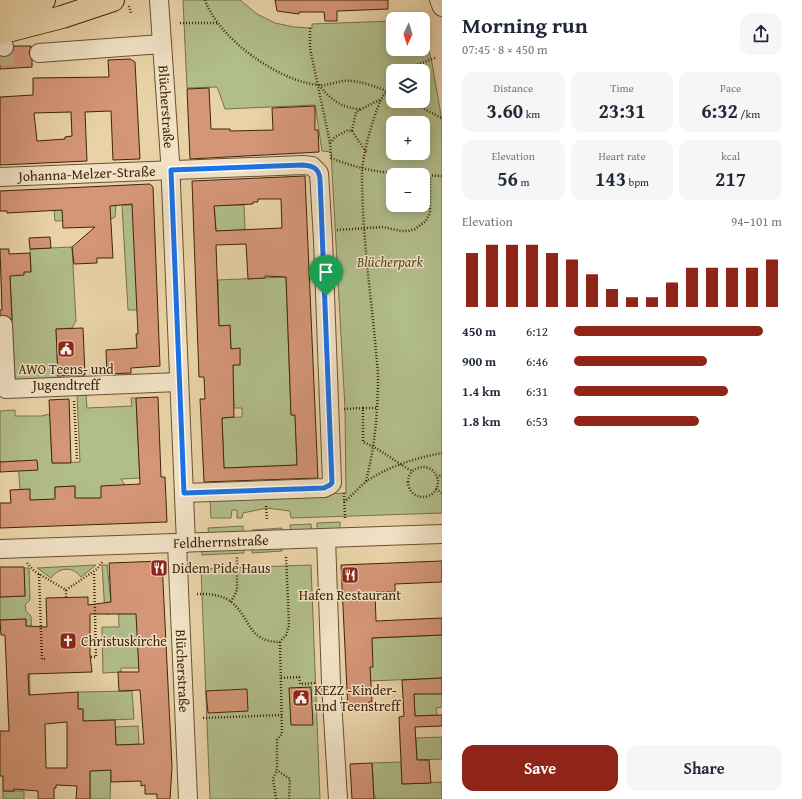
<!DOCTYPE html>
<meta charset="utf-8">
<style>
body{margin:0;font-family:"Gentium Book Plus",serif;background:#f6f6f7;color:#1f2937;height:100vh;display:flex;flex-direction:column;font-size:15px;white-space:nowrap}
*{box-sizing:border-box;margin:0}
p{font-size:13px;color:#747a83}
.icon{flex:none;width:22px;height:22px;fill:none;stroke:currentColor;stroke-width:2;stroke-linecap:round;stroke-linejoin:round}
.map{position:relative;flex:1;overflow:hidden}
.details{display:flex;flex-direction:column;background:#fff;width:360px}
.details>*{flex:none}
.needle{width:26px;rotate:184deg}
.buttons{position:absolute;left:386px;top:12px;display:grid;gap:8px}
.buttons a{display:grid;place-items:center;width:44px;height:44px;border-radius:8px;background:#fff;box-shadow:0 2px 10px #0003;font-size:20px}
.pin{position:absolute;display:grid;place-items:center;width:34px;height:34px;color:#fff;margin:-41px -17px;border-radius:50% 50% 50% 0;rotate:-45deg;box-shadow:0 0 4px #0007}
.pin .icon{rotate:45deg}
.round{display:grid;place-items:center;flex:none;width:42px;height:42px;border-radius:12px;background:#f6f6f7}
.headline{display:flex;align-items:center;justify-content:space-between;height:68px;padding:0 20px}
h1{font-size:22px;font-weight:700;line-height:30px}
.figures{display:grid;grid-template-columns:repeat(3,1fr);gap:6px;height:68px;padding:4px 20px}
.figures div{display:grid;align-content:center;border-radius:10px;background:#f6f6f7;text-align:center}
.figures b{font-size:20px;font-weight:700}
.figures small{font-size:11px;font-weight:400}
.figures p{font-size:11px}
.chart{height:112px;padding:8px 20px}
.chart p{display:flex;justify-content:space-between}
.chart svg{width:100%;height:72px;margin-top:4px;stroke:#8f2418;stroke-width:6}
.action{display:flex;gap:8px;margin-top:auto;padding:8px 20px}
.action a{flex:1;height:46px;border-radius:12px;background:#8f2418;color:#fff;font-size:16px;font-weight:700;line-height:46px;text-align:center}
.action a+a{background:#f6f6f7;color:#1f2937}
ul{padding:0 20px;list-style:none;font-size:13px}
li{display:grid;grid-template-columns:64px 48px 1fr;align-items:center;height:30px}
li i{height:10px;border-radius:5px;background:#8f2418}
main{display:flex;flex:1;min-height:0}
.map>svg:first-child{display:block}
.green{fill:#b1bd8b;stroke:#78704a;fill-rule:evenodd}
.building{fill:#d49677;stroke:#402408;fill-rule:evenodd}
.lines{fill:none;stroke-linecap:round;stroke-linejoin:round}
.minor-tunnel{stroke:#c7af87;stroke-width:18;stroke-dasharray:18 9;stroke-linecap:butt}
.minor-casing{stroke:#6a5030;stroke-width:20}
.major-casing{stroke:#402408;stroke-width:24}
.path{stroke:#402408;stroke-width:2.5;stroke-dasharray:1 2;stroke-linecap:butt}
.minor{stroke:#f1e2c6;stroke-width:18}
.major{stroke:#e9d2a7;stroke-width:22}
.route-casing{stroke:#fff;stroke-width:8}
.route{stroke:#1a73e8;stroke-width:5}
.labels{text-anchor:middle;stroke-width:3;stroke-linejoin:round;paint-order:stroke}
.street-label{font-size:14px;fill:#402408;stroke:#f1e2c6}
.park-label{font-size:14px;font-style:italic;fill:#5c4a29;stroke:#f1e2c6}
.poi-label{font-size:14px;fill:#402408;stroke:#f1e2c6;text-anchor:start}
</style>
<main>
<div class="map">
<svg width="442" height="799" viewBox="0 0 442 799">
<rect width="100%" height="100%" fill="#e9d2a7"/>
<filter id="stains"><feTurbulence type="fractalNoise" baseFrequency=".005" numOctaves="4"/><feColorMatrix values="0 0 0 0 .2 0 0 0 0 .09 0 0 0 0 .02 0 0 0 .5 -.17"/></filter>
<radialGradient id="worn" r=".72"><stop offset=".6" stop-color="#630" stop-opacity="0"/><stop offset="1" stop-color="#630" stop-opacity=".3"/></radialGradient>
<path class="green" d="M183 0H240L257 14 275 23 294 27 312 28V24L393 21V49H423V26L432 63 442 121V513L291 518 290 511 267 508 243 513 242 518H237V510H232L231 518H211L210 499 346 493 345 409 331 152 322 151 315 105 225 109 218 89 216 87 187 88ZM393 71H423V101H393ZM393 123H423V153H393ZM393 175H423V205H393Z
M214 201 230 205H244L245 230 216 231Z
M116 205 115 217 111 219 55 221 54 208Z
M122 205H135L137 310H128Z
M72 247 76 321 72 328 56 329 58 380H16L15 378 10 273 31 271 30 249Z
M286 277 291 415H295L297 465 224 468 222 418 242 417V408H234L233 365 240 364V349H231L230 326H219L218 280Z
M77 394H86L87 408 132 406 131 398H136L140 478 121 479 125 485 104 498 74 502 75 495V486L55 487V496L59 500H36L30 503 20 490 18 461 0 462V411L15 410V416H41L50 414 52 463 80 462Z
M340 522V532L317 533V523Z
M311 524 312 533 291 534 290 525Z
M243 526V536L209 537 208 528Z
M282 528V536L252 538V530Z
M282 544V551L252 553V546Z
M244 548V553L202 555V550Z
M96 565 81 577C73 566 59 567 51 578L37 568Z
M102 565H107L111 602 108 603 109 614H105Z
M311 565 320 799H210L201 569Z
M24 568H29L30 600 25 605 26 611 31 616 32 637 29 640 30 695H29L26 619 0 620V597L25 596Z
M118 598H136L139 668H121V672L103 673 102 627H119Z
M442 635V678L370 681 368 640 373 638Z
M132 691 134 719 83 721V709H78V692Z
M442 693V707L436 708 437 715 415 716 414 694Z
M138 726 139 744 116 745 115 727Z
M442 737V759L417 760 416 738Z
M401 762 402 784 442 782V799H374H376V797H374L372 763Z
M111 770 110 799H90V771Z
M3 791H24V799H3Z"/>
<path class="building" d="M275 0H388V9L337 11V21H325L324 12H299V14L277 11Z
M14 46H31L29 53 32 60V67L0 69V56L8 57 12 53Z
M130 59 135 62 140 159 113 160 111 111 85 112 87 161 0 165V97L33 95V78L109 77 108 60ZM71 112 72 136 65 137V139L37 141 34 113Z
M209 88 211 129H230V131L273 130 272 108 315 106V130H318L319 152 190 159 187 89Z
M305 176 318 478 204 482 200 399H205L204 377H199L192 181ZM258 199H281L282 228 216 231 214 206 253 204V202H258ZM246 244 248 279 265 278V276L286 277 291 415H295L297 465 224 468 222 418 234 417 233 365H240V348L231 349 230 325 219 326 216 245Z
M150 184 153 187 160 366 131 368V373L107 374 106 350 137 348 136 334H138L132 204 110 206 113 258H97V263L74 264 72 247 95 227 63 228 62 210 7 213V211H0V191Z
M50 237 51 248 30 249 29 238Z
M0 249H9V254L30 253 31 272H24V275L10 276 12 320 7 316 0 315V310H2Z
M83 328 85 375 58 376 56 329Z
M158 397 161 477H165L167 522 0 528V503H11L10 490 30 489V500L55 499V487L75 486V498H101V486L140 484 136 398Z
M69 399 71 463H52L49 400Z
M37 460 38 470 0 472V462Z
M162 561 172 767 170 799H157V794H145V785L141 786V781L111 782V770L90 771V799H76L77 786 56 785V788H54V799H38V791L14 789V791H3V776H0V731H9L5 635H1L0 620 26 619V626L47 627 46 598 88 597V605L111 602 109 563ZM90 614H136L139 672H118L119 691 140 690 144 744 116 745 115 720 83 721V709H78V692L29 695 28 674 92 672 90 655ZM67 722V768H46L45 724Z
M442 561V582L395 584V592H375L376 621 442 618V635L372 638 373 667H370L372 702H369V710L348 711 341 565Z
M0 567H24L25 596 0 597Z
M442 678V694H414L415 716 442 715V726L415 727 417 760H429L431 783 402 784 399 717 404 716 402 680Z
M311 687 313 725H291L289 688Z
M247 689 248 711 208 713 206 691Z
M372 763 374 799H352L350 764Z"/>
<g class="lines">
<path class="minor-tunnel" d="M4 47 5 68"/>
<g class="minor-casing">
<g id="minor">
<path id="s1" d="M159 0 170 160 186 543"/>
<path d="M439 0 442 7"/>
<path d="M0 33 2 42 4 47"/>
<path d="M39 53 162 44"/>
<path id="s2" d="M0 177 303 165 312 166 319 173 323 240 332 483 330 485 324 488 184 493"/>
<path d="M3 325 6 389 179 382"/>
<path d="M326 538 331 683 338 799"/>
<path id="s3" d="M177 543 188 799"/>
<path id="s4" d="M0 549 442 534"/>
</g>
</g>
<g class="major-casing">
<path id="major" d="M0 11 44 0
M0 33 62 17 113 0"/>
</g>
<path class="path" d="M205 0C218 38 279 82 319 85 327 86 335 82 343 81 357 79 380 88 393 94
M129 6 131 13
M180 23H218
M310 28V48L330 143 331 158C358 169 386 174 415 175
M407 71 414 66 435 58
M319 85C330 99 341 108 360 109
M408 101 442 118
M352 131 356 112 375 102 380 100
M330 143 335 137 348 130 352 131 366 152
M423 175 442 176
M337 230 383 227 401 231H408L415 229 426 221 430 213V176
M74 401 77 459
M363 408H377
M344 409 363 408V442C381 449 395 462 412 471
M408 482a15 15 0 1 1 30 0a15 15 0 1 1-30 0Z
M437 478 442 474
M366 481C375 446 378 411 378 375 373 308 362 241 362 174 362 157 373 116 381 100 384 94 388 88 393 83
M436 489 442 493
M344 493 345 518
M344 502C352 496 359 487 367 481 389 466 416 458 442 453
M266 506 267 521
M27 563 34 571 66 590V598
M39 574 42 659H46
M66 590 97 569 103 561
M197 594C209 594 220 594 230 601 251 617 247 642 280 642L286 635 289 626 286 555
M231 602 237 590V557
M280 642 282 734 277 740V770L290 779 289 799
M91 657H96L94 572
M281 678 299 677 300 684 317 683
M203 718 282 715
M276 799 273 779 277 770"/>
<use href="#minor" class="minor"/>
<use href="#major" class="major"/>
</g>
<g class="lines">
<g class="route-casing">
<path id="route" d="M303 165C313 166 319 168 320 179L332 483 330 485 324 488 184 493 171 170Z"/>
</g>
<use href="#route" class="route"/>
</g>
<defs>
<g id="civic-square" transform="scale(0.9)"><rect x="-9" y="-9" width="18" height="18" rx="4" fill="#8f2418" stroke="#f1e2c6"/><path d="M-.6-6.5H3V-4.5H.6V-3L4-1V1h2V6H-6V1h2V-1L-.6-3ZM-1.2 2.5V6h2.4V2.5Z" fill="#fff"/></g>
<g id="restaurant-square" transform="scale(0.9)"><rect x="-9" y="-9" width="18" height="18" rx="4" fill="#8f2418" stroke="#f1e2c6"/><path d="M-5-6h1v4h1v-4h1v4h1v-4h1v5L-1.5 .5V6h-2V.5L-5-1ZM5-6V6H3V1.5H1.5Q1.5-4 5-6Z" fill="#fff"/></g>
<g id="church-square" transform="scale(0.9)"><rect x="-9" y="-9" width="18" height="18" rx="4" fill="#8f2418" stroke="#f1e2c6"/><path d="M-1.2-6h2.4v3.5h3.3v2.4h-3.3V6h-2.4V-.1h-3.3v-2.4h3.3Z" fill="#fff"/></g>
</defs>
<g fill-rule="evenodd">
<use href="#civic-square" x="66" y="349"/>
<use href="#restaurant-square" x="159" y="568"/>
<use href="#restaurant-square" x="350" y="575"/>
<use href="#church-square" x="68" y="641"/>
<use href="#civic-square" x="301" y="698"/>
</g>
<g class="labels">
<g class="street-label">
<text dy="5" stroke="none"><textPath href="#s1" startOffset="107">Blücherstraße</textPath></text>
<text dy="5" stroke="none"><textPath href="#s2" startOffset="87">Johanna-Melzer-Straße</textPath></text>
<text dy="5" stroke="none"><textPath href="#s4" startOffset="221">Feldherrnstraße</textPath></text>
<text dy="5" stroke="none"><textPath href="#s3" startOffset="128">Blücherstraße</textPath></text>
</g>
<g class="park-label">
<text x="390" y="267">Blücherpark</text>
</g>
<g class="poi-label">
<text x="66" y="374" text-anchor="middle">AWO Teens- und<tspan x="66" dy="16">Jugendtreff</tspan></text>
<text x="172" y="573">Didem Pide Haus</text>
<text x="350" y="600" text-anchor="middle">Hafen Restaurant</text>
<text x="81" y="646">Christuskirche</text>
<text x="314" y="695">KEZZ -Kinder-<tspan x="314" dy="16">und Teenstreff</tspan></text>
</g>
</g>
<rect width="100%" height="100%" filter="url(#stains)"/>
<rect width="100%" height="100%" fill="url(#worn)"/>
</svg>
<div class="buttons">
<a><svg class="needle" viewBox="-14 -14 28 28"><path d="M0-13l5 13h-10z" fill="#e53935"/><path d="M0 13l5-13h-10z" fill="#747a83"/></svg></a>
<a><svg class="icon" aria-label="layers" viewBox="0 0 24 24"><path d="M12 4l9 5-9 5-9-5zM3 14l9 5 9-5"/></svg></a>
<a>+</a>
<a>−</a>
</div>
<div class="pin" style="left:326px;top:296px;background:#1e9e55"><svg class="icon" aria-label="arrive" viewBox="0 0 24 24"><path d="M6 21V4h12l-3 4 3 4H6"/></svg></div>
</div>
<section class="details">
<div class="headline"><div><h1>Morning run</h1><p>07:45 · 8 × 450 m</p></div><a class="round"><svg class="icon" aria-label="share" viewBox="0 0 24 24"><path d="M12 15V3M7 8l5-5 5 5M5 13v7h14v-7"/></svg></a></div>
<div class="figures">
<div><p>Distance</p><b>3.60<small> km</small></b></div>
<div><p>Time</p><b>23:31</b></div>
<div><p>Pace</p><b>6:32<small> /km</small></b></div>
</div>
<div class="figures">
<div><p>Elevation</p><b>56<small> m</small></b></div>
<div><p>Heart rate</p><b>143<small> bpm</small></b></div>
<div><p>kcal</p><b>217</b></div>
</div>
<div class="chart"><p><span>Elevation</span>94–101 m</p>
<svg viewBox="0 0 160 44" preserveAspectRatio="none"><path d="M5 44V11M15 44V6M25 44V6M35 44V6M45 44V11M55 44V15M65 44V24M75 44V33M85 44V38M95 44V38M105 44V29M115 44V20M125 44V20M135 44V20M145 44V20M155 44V15"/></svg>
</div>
<ul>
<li><b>450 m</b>6:12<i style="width:91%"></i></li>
<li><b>900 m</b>6:46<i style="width:64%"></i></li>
<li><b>1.4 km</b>6:31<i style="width:74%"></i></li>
<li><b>1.8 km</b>6:53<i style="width:60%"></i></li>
</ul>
<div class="action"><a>Save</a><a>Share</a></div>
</section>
</main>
